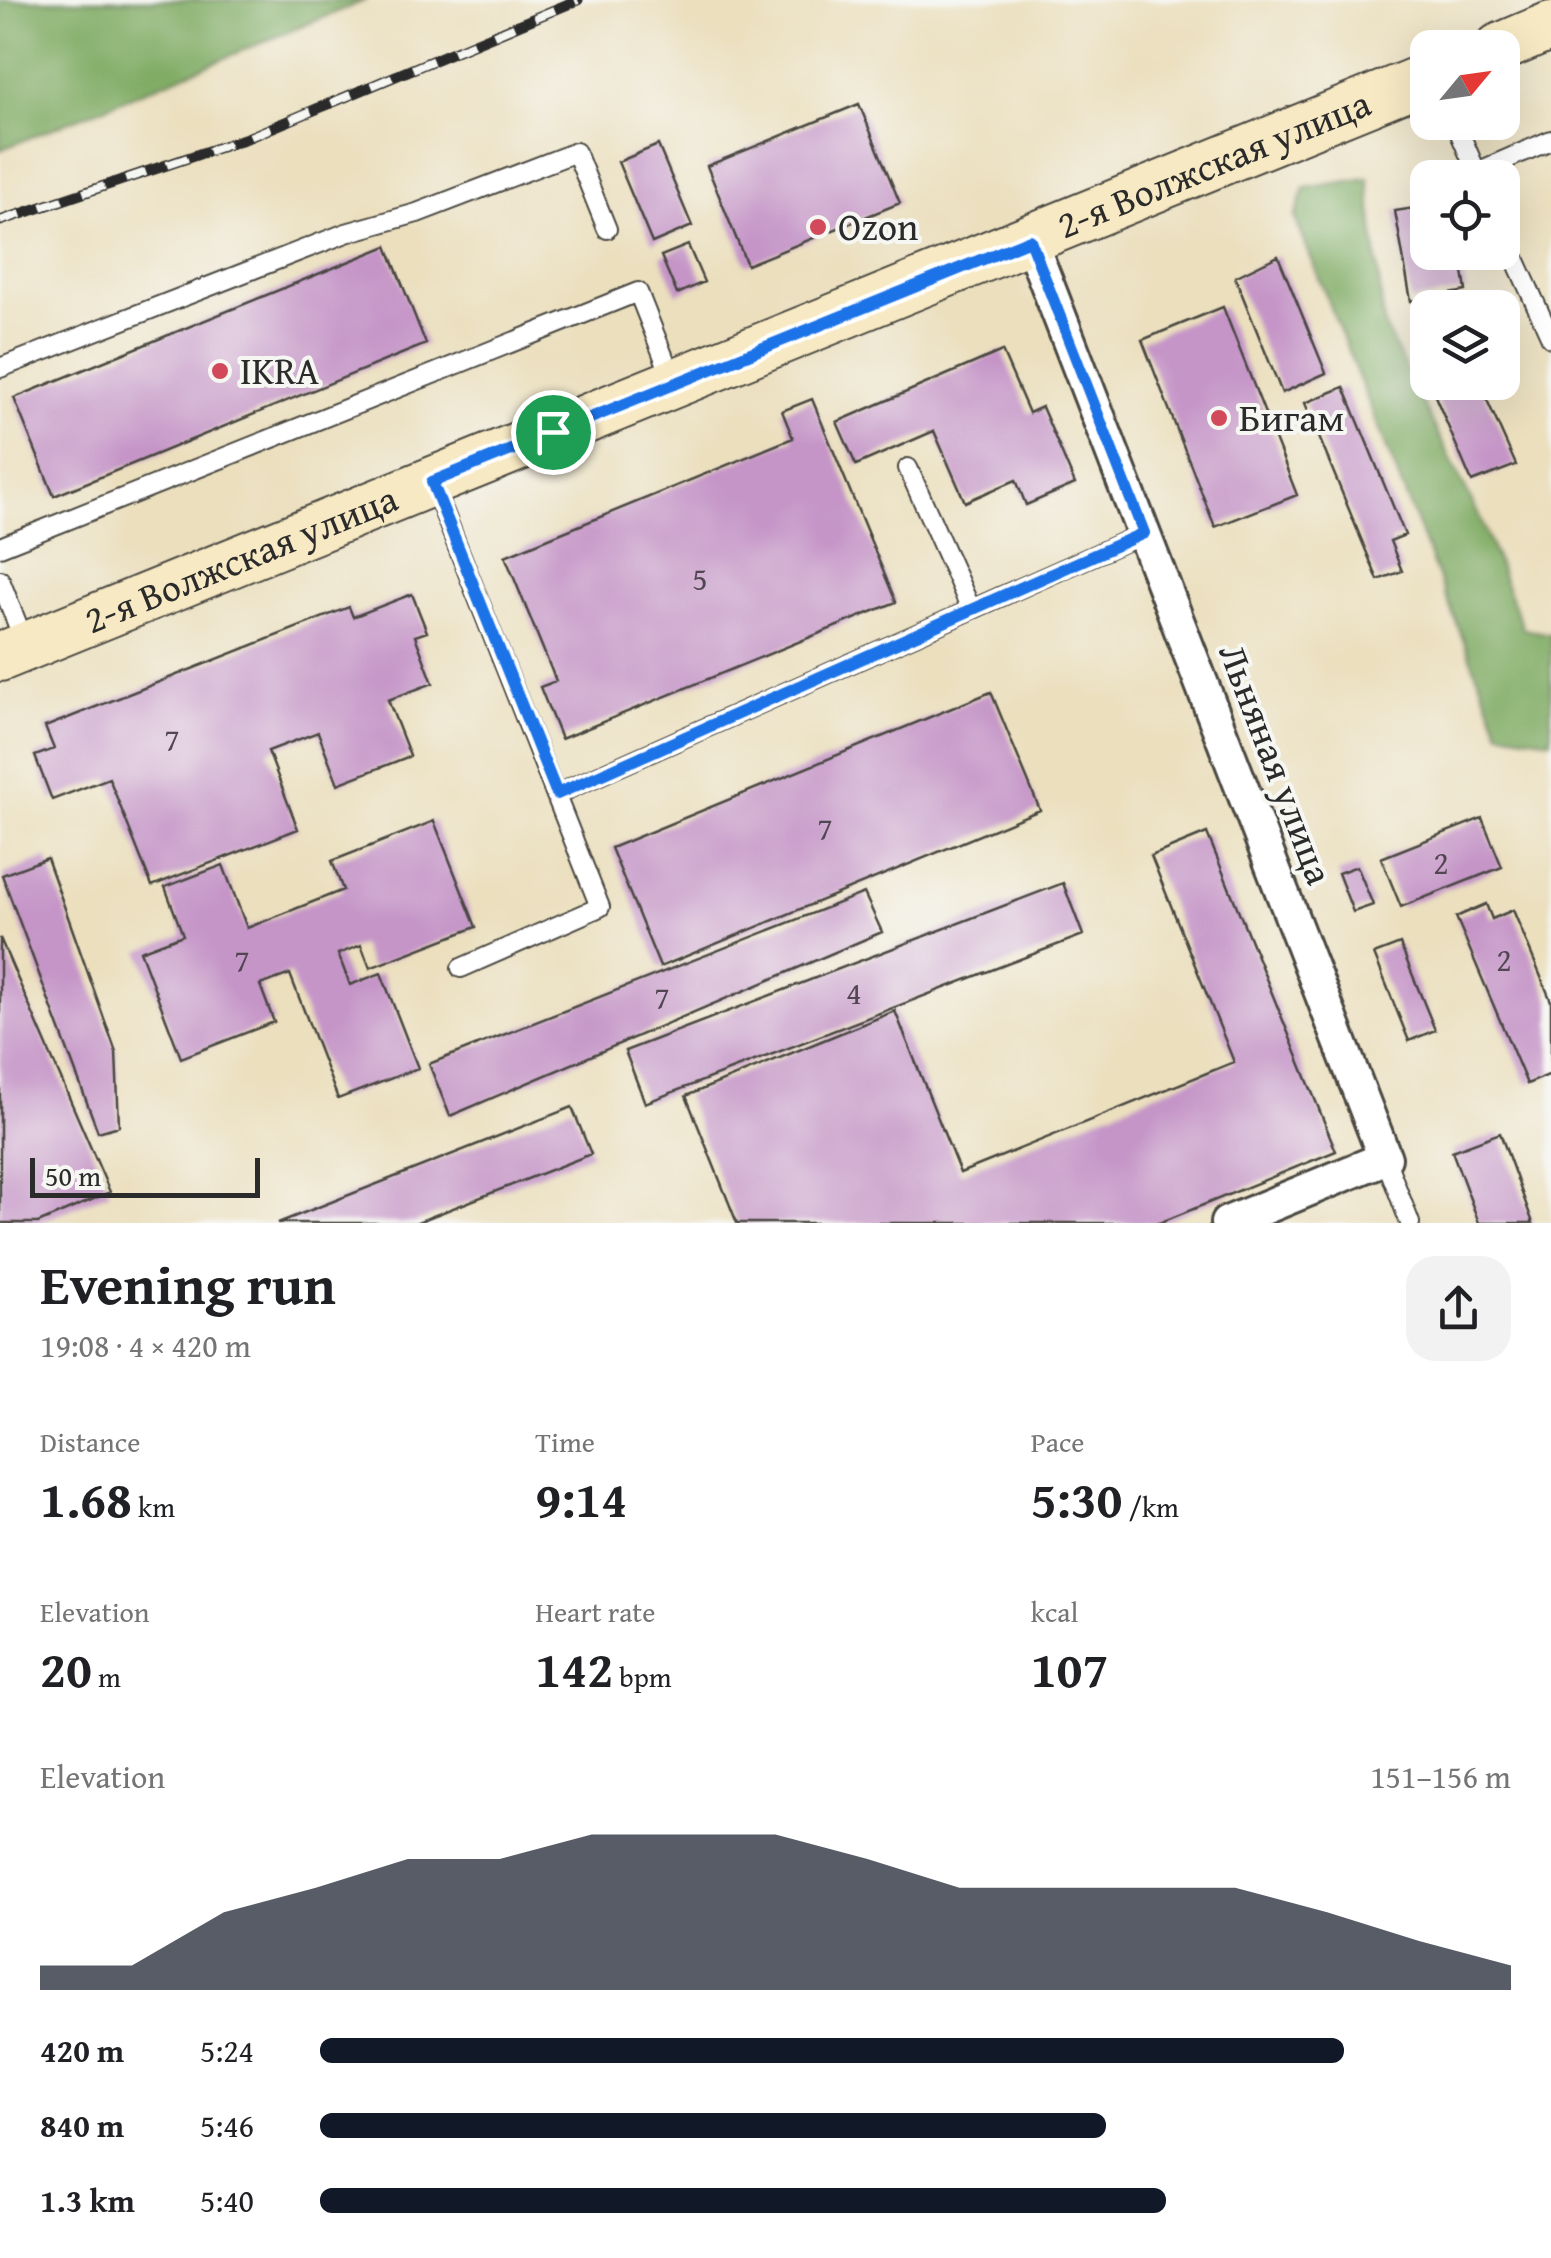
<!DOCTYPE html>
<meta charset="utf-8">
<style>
body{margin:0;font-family:"Gentium Book Plus",serif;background:#f2f2f2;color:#202124;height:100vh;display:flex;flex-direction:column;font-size:38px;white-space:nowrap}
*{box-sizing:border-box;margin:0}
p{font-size:32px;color:#757577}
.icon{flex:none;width:55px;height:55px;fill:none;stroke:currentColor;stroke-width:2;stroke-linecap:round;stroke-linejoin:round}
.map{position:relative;height:1223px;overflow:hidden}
.side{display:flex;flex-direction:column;background:#fff;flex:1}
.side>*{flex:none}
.needle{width:65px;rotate:61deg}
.fabs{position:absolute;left:1410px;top:30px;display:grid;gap:20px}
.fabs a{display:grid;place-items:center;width:110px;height:110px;border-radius:20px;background:#fff;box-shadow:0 10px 40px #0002;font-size:50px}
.scale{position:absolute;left:30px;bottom:25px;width:230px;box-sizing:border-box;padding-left:10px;border:5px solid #2b2b2b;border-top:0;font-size:28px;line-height:35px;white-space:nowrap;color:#2b2b2b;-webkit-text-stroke:8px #f6f6f2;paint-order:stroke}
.pin{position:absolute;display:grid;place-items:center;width:85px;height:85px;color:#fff;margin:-42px;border:5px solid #fff;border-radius:50%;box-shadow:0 2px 10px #0007}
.round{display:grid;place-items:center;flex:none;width:105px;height:105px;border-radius:30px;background:#f2f2f2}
.summary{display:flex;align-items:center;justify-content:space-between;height:170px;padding:0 40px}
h1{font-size:55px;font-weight:800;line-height:75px}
.metrics{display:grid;grid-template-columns:repeat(3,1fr);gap:15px;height:170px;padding:10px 40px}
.metrics div{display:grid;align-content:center}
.metrics b{font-size:50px;font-weight:800}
.metrics small{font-size:28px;font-weight:400}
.metrics p{font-size:28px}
.chart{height:280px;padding:20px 40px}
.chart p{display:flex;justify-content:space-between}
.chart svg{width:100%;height:180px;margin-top:10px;fill:#111827;opacity:.7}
ul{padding:0 40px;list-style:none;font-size:32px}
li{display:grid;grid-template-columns:160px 120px 1fr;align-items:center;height:75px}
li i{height:25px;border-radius:12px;background:#111827}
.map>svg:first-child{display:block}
.forest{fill:#7eaa62;stroke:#546a46;stroke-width:2.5}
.building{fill:#c595c7}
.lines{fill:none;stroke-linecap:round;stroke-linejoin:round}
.lane-casing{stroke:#484641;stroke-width:22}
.street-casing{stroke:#484641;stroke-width:38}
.secondary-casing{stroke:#484641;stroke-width:52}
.lane{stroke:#fff;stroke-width:18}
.street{stroke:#fff;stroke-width:32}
.secondary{stroke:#f7e9c3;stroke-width:48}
.rail-casing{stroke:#2b2b2b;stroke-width:11}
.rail{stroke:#f6f6f2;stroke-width:8;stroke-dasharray:22;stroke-linecap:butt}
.route-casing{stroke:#fff;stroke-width:20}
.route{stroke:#1a73e8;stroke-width:12}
.poi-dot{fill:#d1495b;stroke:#f6f6f2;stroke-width:4}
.labels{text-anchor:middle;stroke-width:8;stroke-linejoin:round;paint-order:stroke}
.number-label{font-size:32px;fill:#524652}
.street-label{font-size:38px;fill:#2b2b2b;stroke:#f6f6f2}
.poi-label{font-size:38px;fill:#2b2b2b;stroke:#f6f6f2;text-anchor:start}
</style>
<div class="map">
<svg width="1551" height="1223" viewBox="0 0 1551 1223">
<rect width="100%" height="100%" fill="#f6f6f2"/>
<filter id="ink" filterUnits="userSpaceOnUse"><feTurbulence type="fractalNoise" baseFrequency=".01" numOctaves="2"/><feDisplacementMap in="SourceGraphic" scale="20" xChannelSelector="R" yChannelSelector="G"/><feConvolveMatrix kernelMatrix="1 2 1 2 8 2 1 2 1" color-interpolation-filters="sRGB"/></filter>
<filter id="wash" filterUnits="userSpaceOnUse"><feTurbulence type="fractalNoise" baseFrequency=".0048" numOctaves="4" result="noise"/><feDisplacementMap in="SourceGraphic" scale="40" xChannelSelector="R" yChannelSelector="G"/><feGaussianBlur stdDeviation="2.25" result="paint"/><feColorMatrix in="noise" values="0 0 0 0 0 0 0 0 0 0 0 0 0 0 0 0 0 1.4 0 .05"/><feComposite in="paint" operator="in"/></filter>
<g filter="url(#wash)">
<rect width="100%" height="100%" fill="#ebdfbe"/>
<path class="forest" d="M0 0H366L0 150Z
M1368 178 1384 325 1481 520 1523 629 1551 634V740L1500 732 1295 218 1305 188Z"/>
<g id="blocks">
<path class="building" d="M859 104 900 203 747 265 707 166Z
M658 145 692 226 652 243 618 162Z
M1428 206V252H1460L1466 291 1411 301 1395 211Z
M688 245 704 282 677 294 661 256Z
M387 246 426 344 54 496 14 398Z
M1278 256 1326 373 1282 393 1235 277Z
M1223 307 1297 495 1215 527 1142 340Z
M1428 350V380L1417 355Z
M1002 351 1029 413 1042 407 1075 484 1026 505 1016 480 965 502 934 431 856 465 837 422Z
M1429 382H1479L1516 465 1472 482Z
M1344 387 1405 535 1390 541 1402 571 1378 580 1305 403Z
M812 399 896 602 561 739 540 687 556 681 505 556 793 438 782 411Z
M412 594 427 632 415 636 433 683 388 700 410 756 338 784 318 732 268 751 298 829 152 886 109 778 52 800 35 756 54 749 45 727 349 607 353 617Z
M991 692 1040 810 660 967 611 848Z
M1482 818 1502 867 1401 907 1381 858Z
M434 821 476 927 370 968 361 945 338 954 350 985 381 973 418 1068 338 1099 290 974 260 985 274 1022 181 1058 140 951 183 935 165 887 223 865 247 928 343 890 332 861Z
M1207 833 1336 1151 1159 1223H737L686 1096 895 1011 960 1173 1234 1062 1151 856Z
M47 858 116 1052 119 1126 98 1132 2 875Z
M1357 866 1373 905 1353 912 1338 873Z
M1063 883 1083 935 645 1103 625 1051Z
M864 893 882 932 450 1116 429 1064Z
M1486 904 1492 919 1513 910 1551 1001V1074L1527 1084 1456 917Z
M0 938 110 1192 38 1223H0Z
M1400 944 1435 1030 1409 1041 1374 954Z
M572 1107 591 1154 415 1223H278Z
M1500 1133 1533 1223H1479L1452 1151Z"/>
</g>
</g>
<g filter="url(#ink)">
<use href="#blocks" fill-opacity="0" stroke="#484641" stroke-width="2.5"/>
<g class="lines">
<g class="lane-casing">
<path id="lane" d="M1455 122 1479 178
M1477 172 1551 140
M1502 230 1551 338
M0 368 346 233 417 213 576 152 607 229
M908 468 971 609
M432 482 600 907 461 968
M0 547 638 292 674 383
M0 580 26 646
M557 794 1144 533
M1385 1158 1410 1223"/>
</g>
<g class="street-casing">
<path id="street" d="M1030 240 1385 1158 1227 1223"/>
</g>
<g class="secondary-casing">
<g id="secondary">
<path d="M1499 48 1551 26"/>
<path id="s1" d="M0 657 1428 77"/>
</g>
</g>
<use href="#lane" class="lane"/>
<use href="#street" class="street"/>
<use href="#secondary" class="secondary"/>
<g class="rail-casing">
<path id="rail" d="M0 221 247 138 578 0"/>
</g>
<use href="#rail" class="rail"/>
</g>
</g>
<g class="lines" filter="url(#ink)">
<g class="route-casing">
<path id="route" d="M1030 240 1144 533 557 794 432 482Z"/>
</g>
<use href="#route" class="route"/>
</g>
<g class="poi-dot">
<circle cx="818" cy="227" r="10"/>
<circle cx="220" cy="371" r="10"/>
<circle cx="1219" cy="418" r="10"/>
</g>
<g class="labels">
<g class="number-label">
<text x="700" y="590">5</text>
<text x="172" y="751">7</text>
<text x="825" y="840">7</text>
<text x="1441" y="874">2</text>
<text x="1504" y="971">2</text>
<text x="242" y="972">7</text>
<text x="854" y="1004">4</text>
<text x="662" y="1009">7</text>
</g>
<g class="street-label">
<text dy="13" stroke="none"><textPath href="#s1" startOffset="1310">2-я Волжская улица</textPath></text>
<text dy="13" stroke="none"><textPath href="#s1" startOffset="260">2-я Волжская улица</textPath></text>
<text transform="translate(1276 764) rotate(69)" y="13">Льняная улица</text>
</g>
<g class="poi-label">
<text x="838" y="240">Ozon</text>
<text x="240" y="384">IKRA</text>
<text x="1239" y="431">Бигам</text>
</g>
</g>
</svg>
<div class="fabs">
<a><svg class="needle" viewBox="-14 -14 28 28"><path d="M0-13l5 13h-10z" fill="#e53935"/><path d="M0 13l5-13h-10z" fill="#757577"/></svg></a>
<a><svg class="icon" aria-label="locate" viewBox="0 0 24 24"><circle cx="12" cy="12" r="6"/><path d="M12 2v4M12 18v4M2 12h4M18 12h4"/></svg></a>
<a><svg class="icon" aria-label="layers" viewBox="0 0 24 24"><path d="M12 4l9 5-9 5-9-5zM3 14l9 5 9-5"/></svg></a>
</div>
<div class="scale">50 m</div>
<div class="pin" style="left:553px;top:432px;background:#1e9e55"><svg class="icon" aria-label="arrive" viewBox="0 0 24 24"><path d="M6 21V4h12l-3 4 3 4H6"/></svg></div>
</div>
<section class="side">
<div class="summary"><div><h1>Evening run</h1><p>19:08 · 4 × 420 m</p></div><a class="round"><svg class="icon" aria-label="share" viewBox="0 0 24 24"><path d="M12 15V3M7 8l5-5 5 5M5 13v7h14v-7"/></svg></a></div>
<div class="metrics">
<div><p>Distance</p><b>1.68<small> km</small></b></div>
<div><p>Time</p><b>9:14</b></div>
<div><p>Pace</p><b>5:30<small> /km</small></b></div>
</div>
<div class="metrics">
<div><p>Elevation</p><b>20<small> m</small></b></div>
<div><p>Heart rate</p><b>142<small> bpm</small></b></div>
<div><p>kcal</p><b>107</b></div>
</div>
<div class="chart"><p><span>Elevation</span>151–156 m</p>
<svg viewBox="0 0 160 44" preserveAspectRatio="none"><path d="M0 44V38L10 38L20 25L30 19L40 12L50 12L60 6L70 6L80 6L90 12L100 19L110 19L120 19L130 19L140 25L150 32L160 38V44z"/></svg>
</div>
<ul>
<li><b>420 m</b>5:24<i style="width:86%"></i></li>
<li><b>840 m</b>5:46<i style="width:66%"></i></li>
<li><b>1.3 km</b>5:40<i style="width:71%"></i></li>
</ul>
</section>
